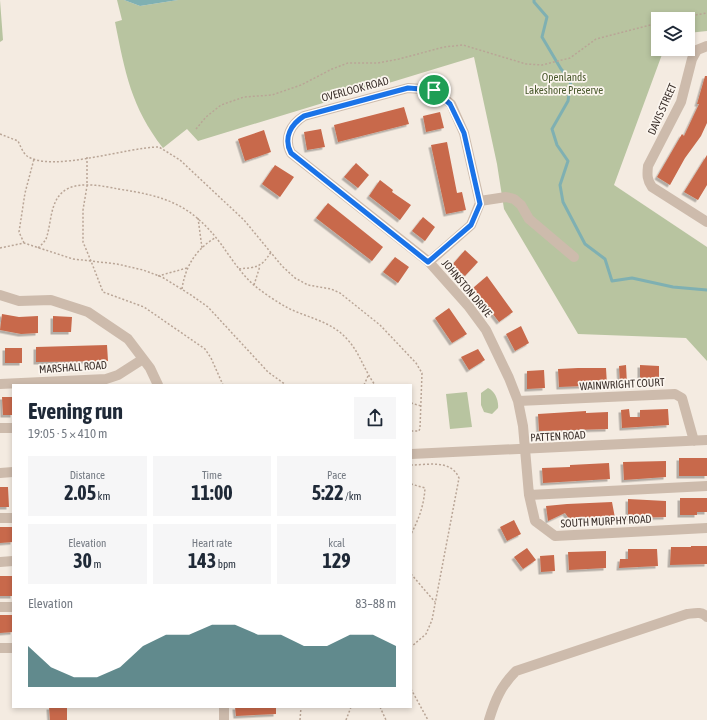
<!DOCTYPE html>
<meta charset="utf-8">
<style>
body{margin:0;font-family:"Asap Condensed",sans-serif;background:#f6f6f7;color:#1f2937;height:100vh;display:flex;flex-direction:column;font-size:15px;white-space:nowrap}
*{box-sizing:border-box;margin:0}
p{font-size:13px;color:#747a83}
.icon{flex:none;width:22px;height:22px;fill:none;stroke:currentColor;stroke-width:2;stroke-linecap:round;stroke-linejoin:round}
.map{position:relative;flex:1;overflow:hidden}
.panel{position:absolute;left:12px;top:384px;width:400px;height:324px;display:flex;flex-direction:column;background:#fff;border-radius:0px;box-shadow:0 2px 6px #0003}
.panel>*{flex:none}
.controls{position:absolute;left:651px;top:12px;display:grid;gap:8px}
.controls a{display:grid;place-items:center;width:44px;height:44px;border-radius:0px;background:#fff;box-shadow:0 2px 6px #0003;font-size:20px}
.pin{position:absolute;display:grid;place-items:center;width:34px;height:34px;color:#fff;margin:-17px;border:2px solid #fff;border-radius:50%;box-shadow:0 1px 4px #0007}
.round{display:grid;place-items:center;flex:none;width:42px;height:42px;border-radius:0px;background:#f6f6f7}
.headline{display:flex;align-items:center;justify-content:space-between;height:68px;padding:0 16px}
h1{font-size:22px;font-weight:700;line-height:30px}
.figures{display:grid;grid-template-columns:repeat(3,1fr);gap:6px;height:68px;padding:4px 16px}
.figures div{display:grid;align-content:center;border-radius:0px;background:#f6f6f7;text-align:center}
.figures b{font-size:20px;font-weight:700}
.figures small{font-size:11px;font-weight:400}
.figures p{font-size:11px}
.chart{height:112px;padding:8px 16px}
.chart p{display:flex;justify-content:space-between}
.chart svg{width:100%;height:72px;margin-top:4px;fill:#1f5a5e;opacity:.7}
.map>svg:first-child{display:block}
.green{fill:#b8c4a0}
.water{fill:#7fb0b2}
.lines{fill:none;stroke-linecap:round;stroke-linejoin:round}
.stream{stroke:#7fb0b2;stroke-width:3}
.building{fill:#c8694b;filter:url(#shadow)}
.path{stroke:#b9a596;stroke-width:1.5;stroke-dasharray:2 2;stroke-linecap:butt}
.minor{stroke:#cdbbac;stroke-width:10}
.route-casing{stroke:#fff;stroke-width:8}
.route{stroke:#1a73e8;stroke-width:5}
.labels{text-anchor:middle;stroke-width:3.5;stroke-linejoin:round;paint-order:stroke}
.park-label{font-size:11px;fill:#4a5a2e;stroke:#fbf5ee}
.street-label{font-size:11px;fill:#3b302b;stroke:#fbf5ee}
</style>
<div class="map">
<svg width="707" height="720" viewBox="0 0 707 720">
<defs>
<filter id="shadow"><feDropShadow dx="-2.5" dy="2.5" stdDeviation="0" flood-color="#0004"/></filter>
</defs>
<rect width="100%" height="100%" fill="#f4ebe1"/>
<path class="green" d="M0 0 3 40 0 42Z
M117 0H124L140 6 178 0H707V31L688 33V19H658V49H664L614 185 707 247V361L686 338 578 334 504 209 497 164 474 57 198 141 187 129 163 148C131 107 125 72 115 22L122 20Z
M488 388C495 391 499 401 498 408L492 414 484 412 481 405V393Z
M467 392 472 427 450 429 446 394Z"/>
<path class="water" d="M124 0H178L140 6Z"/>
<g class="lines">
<path class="stream" d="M534 0V2L547 17 542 37 561 69 571 80 568 101 552 129 557 145 568 161 560 185 563 202 585 244 605 259 612 281 632 278 673 287 707 290"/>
</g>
<path class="building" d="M705 76H707V123L701 136 685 158 670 185 657 177 682 134 684 136 699 104H697Z
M404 107 409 124 338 142 334 125Z
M440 112 444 128 426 132 423 116Z
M321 129 325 147 307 150 304 132Z
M264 130 271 152 245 161 238 139Z
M447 142 457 193 462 192 466 210 446 214 431 145Z
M707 155V185L698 200 684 192Z
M356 163 369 175 358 188 344 177Z
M275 165 294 177 280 197 262 184Z
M380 180 393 190 392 192 411 205 400 220 369 196Z
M328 203 383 247 372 261 316 218Z
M423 217 435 227 425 241 412 231Z
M465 250 478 262 465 276 452 265Z
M395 257 409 267 398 283 383 272Z
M487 276 513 312 499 322 473 288Z
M449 308 467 334 452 343 435 318Z
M2 314 19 317 38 316V333L21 334 0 330Z
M53 316 72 317 71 332H53Z
M521 326 529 343 515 351 506 334Z
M107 345 108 361 36 362V347Z
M5 348H22V363H5Z
M478 349 485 360 469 370 461 357Z
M626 365 627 384H620L619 366Z
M640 365 659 366V383H640Z
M578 368H606L607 385 559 387 558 369Z
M544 370 545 388 527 389V371Z
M2 397H13V415H3Z
M629 409 630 417H640V410L668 409 669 425 622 428 621 410Z
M586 411V413L608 412V429L539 431 538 414Z
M679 458H707V476H679Z
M666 461V477L624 480 623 462Z
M609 463 610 479 543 483 542 468 570 467V465Z
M0 487H8L9 507H0Z
M680 498H707V512H697V515H680Z
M628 499 666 501V517L628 518Z
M612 502 615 518 570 520 565 513 548 521 546 506 567 504Z
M514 520 521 534 507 541 500 527Z
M0 527H13V542L0 543Z
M691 546H707V564L670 565 671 547H691Z
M527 548 536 560 523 569 514 557Z
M628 549H657L658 566 619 568 620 559H628Z
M606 551V568L569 570 568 552Z
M554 555 555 571 541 572 540 556Z
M0 576H13V596H0Z
M0 615H13V632L0 633Z
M49 707H67V720H50Z
M235 707H276V714L236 716Z"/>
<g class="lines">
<path class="path" d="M672 19 707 13
M196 129 206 117 221 105 244 97 272 95 301 85 332 69 348 63H378L399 59 444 47 463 45 526 64 542 65 570 58 596 39 658 23
M0 134 18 141C20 145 23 153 27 156 52 173 127 147 159 147L180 160 244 220 282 266 295 278 308 285 331 289 340 293 380 325 416 363 422 373 420 428 419 431H411
M87 157V186L83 210V242L91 261 117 264 143 270 162 277 191 295 208 307 268 372 286 385
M198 218 202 248
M24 243 19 232 25 193 34 159
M0 248 24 243 73 259 91 261 103 292 144 307 205 349 211 358 223 385
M38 248C42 244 46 241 47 236 52 219 50 197 69 188 82 182 104 186 118 189 165 196 191 204 221 244 231 258 242 275 255 286 265 294 277 302 288 308 308 318 331 321 347 339 360 353 364 370 375 385
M239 269C257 267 261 268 271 252
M158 276 187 268
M254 285 260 266
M182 289C185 267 196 249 215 238
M364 385 368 376
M411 403 421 406
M411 465C428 465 451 459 459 478L432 620 426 634 411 647
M411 484 425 488C424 505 419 519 411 534
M411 574 435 602
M411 689 428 720
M380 707 386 720
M300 720 301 707
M346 720 351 707"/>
<path class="minor" d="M707 46 697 50 692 59 681 102 648 166C647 175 647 180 652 187L707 222
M480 201 506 197 514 199 521 205 529 219 574 257
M429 262 471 225 480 203 464 133 451 104 434 90 408 88 304 116C291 124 283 138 291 153L429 262 469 307 486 330 509 378 518 401 523 426 529 495 535 521 555 536 707 528
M0 295 19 301 51 300 88 312 128 339 150 368 158 385
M0 384 106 379 118 375 143 359
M518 401 675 394 682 398 694 441
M0 428H13
M411 454 707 440
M0 473 13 472
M529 495 707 486
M0 518H13
M0 562 13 561
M0 607H13
M0 648H13
M224 707V720
M489 720C495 700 501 686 516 671L687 614C695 613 702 611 707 617"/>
</g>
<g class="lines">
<g class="route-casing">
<path id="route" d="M408 88 434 90 450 104 464 133 480 204 471 225 428 262 291 153C283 138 291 124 304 116Z"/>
</g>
<use href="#route" class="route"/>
</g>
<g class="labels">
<g class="park-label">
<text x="564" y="81">Openlands<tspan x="564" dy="13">Lakeshore Preserve</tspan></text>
</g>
<g class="street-label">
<text transform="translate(355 89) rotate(-15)" y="4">OVERLOOK ROAD</text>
<text transform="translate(662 109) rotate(-66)" y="4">DAVIS STREET</text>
<text transform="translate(467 288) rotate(50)" y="4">JOHNSTON DRIVE</text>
<text transform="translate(73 367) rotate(-4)" y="4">MARSHALL ROAD</text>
<text transform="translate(622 384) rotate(-3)" y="4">WAINWRIGHT COURT</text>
<text transform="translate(558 436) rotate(-3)" y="4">PATTEN ROAD</text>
<text transform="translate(606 521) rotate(-3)" y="4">SOUTH MURPHY ROAD</text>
</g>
</g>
</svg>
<div class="controls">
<a><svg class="icon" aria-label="layers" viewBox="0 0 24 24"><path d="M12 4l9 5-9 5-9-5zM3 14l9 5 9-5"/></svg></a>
</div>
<div class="pin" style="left:434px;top:90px;background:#1e9e55"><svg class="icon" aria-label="arrive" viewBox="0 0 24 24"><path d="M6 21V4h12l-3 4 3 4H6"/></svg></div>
<section class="panel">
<div class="headline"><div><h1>Evening run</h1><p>19:05 · 5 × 410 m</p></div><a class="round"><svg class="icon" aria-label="share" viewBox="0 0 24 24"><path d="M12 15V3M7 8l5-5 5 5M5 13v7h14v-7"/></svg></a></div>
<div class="figures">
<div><p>Distance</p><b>2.05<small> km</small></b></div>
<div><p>Time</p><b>11:00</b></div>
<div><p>Pace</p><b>5:22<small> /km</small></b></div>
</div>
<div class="figures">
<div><p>Elevation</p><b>30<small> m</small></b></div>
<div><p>Heart rate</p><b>143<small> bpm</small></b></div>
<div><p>kcal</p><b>129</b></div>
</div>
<div class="chart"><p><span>Elevation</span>83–88 m</p>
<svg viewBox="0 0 160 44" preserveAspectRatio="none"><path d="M0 44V19L10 32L20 38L30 38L40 32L50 19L60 12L70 12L80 6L90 6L100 12L110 12L120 19L130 19L140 12L150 12L160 19V44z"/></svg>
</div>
</section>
</div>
